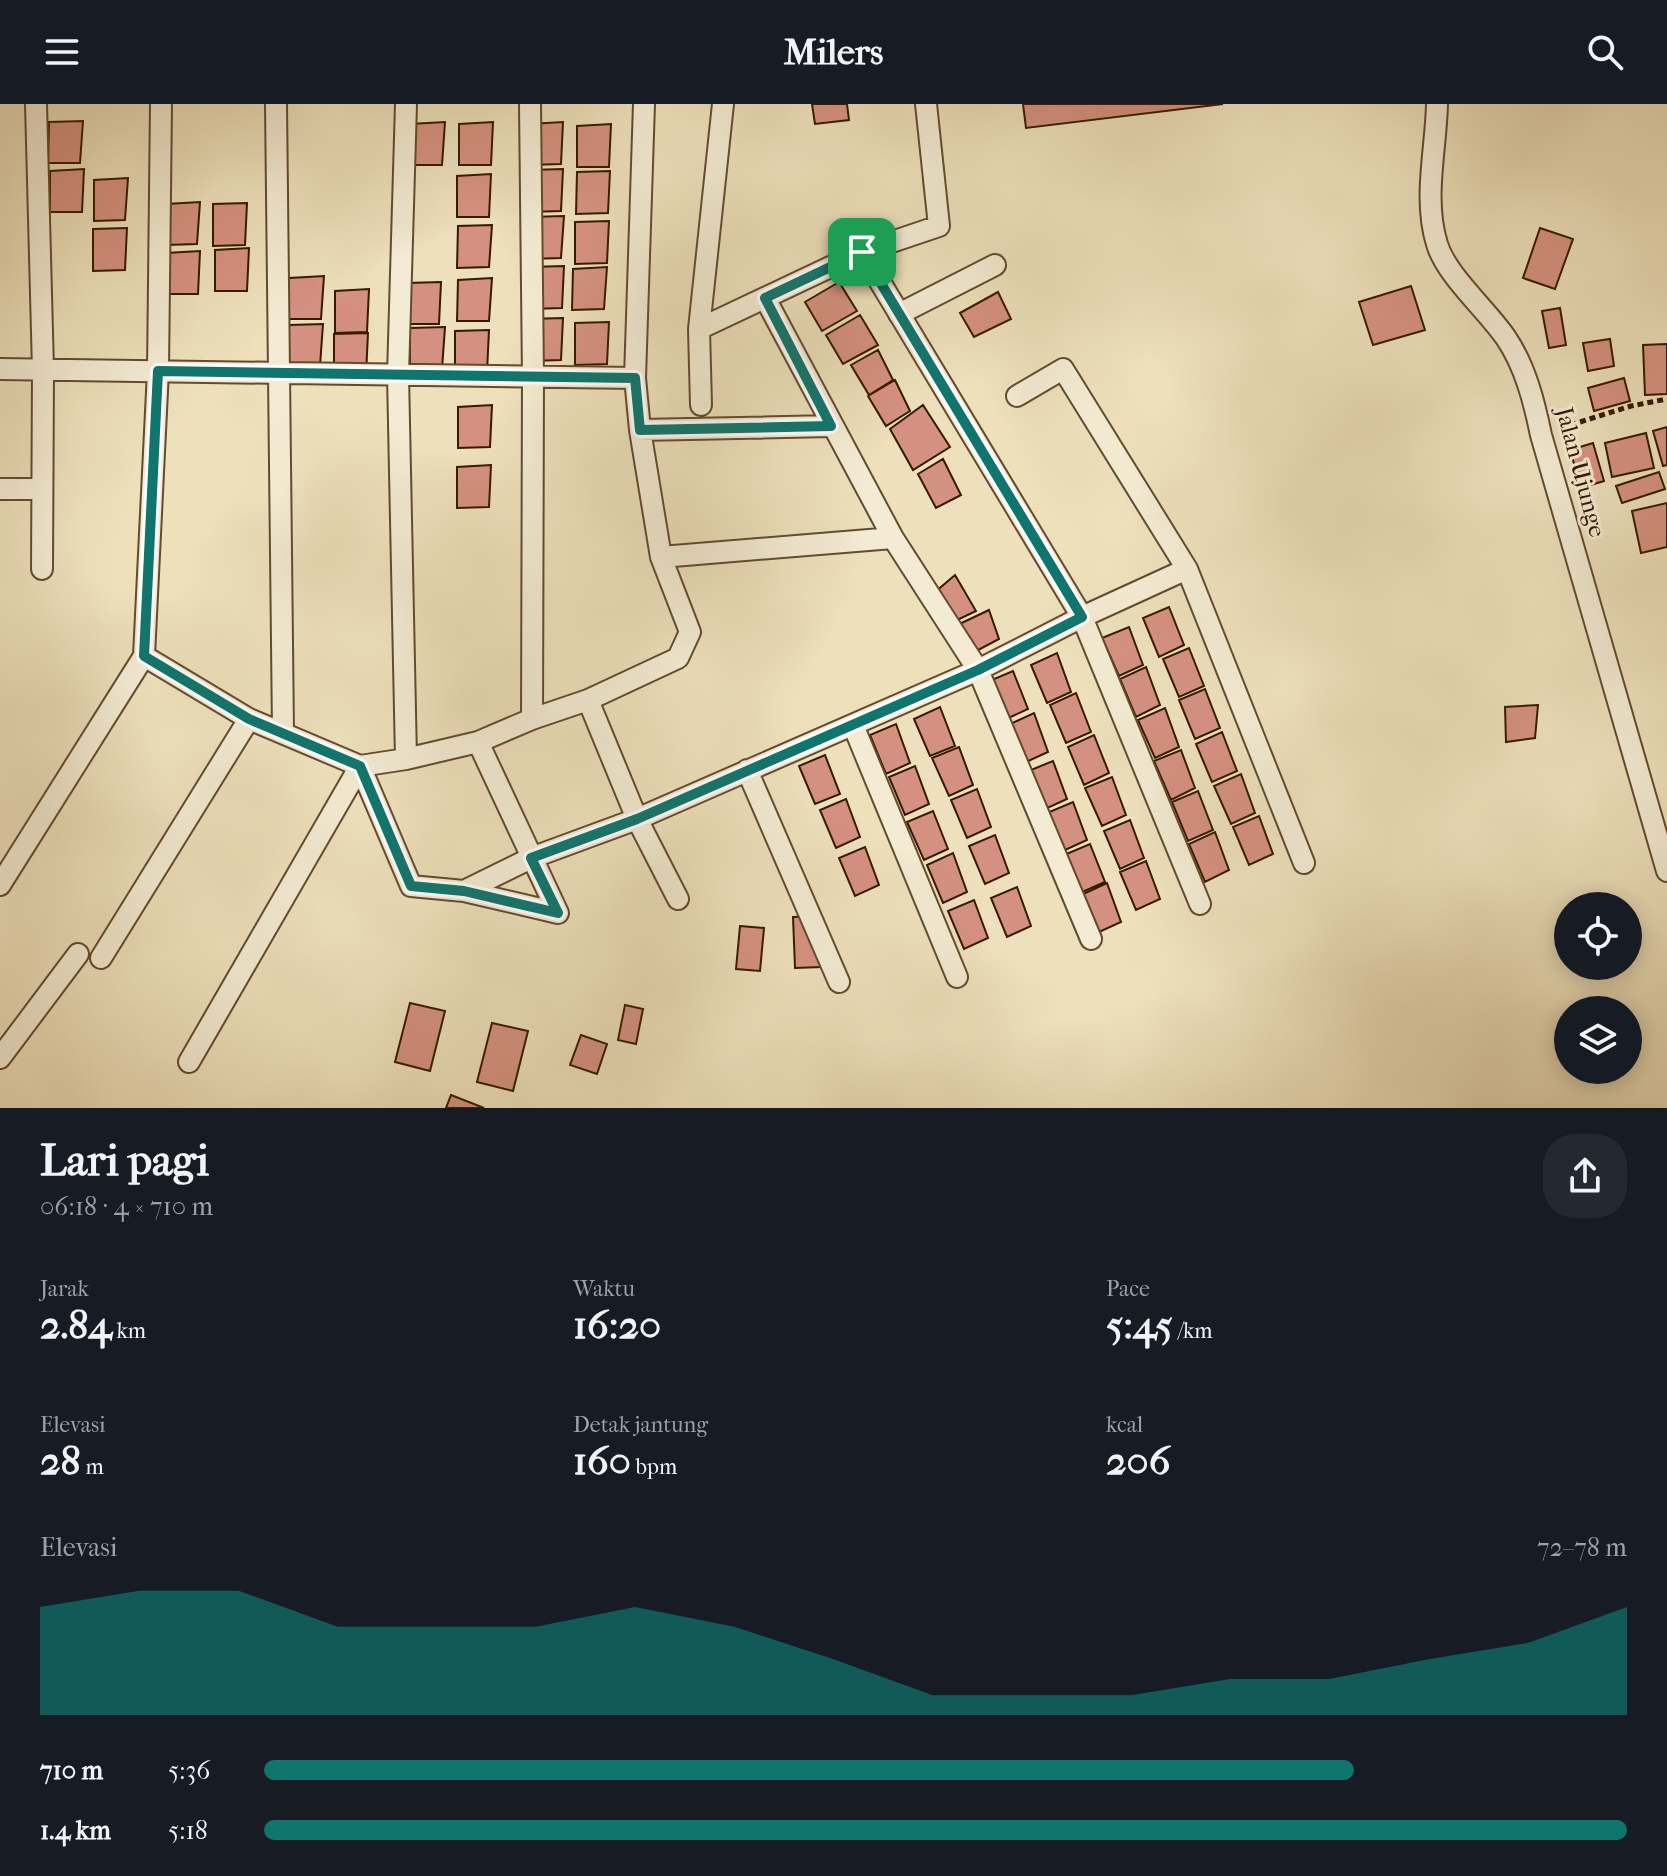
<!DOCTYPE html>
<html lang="id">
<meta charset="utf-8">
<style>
body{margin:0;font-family:"IM FELL French Canon",serif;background:#242831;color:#f1f3f6;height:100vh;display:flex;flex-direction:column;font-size:30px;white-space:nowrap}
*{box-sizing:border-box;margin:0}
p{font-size:26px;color:#9ea1a6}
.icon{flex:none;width:44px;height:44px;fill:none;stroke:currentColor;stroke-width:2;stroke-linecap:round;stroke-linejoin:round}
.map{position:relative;height:1004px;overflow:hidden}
.sheet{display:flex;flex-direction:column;background:#171b24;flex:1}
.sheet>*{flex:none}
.fabs{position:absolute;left:1554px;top:788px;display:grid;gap:16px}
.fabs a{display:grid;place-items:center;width:88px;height:88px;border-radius:50%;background:#171b24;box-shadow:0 4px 20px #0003;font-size:40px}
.pin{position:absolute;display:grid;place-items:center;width:68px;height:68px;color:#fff;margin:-34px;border-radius:16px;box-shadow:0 4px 12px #0006}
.round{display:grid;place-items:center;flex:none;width:84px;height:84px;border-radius:32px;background:#242831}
.head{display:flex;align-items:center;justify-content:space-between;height:136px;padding:0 40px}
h1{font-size:44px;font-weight:700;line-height:60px}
.stats{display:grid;grid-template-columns:repeat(3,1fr);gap:12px;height:136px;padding:8px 40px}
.stats div{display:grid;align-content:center}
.stats b{font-size:40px;font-weight:700}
.stats small{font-size:22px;font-weight:400}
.stats p{font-size:22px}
.chart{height:224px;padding:16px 40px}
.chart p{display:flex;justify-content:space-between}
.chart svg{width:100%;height:144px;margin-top:8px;fill:#0f766e;opacity:.7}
ul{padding:0 40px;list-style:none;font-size:26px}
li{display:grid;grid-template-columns:128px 96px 1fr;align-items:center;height:60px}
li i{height:20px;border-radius:10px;background:#0f766e}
header{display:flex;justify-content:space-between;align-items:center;height:104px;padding:0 40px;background:#171b24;font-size:36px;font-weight:700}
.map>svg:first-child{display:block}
.building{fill:#d59180;stroke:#351900;stroke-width:2}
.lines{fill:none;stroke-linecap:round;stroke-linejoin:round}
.street-casing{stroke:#634b2f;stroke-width:24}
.path{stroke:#351900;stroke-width:5;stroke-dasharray:6 4;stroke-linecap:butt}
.street{stroke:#f3ebd3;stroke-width:20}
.route-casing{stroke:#fff;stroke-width:16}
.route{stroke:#0f766e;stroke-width:10}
.labels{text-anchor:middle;stroke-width:6;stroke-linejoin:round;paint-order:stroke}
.street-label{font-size:24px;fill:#351900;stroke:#f3ebd3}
</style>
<header><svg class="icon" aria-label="menu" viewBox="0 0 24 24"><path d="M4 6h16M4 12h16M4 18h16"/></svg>Milers<svg class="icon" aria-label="search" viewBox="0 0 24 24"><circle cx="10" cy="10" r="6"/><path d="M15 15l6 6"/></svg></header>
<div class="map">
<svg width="1667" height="1004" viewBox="0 0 1667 1004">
<rect width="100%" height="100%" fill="#ede0bb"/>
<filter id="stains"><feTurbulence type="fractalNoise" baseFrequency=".0025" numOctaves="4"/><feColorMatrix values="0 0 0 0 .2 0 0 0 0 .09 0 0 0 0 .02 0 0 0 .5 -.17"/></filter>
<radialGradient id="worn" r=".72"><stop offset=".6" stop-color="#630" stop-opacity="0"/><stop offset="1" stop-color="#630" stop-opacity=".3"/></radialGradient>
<path class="building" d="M812 0H847L849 16 815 20Z
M1023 0H1223L1026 24Z
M83 17 80 59H48L49 18Z
M445 18 442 61H410V20Z
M493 18 491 61H459V20Z
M563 18 561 60 529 61V20Z
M611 20 609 63H577V22Z
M84 65 82 108H50V67Z
M563 65 561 107 529 108V66Z
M610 67 608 109 576 110 577 68Z
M491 70 489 113H457V72Z
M128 74 125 116 94 117V76Z
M200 98 197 140 166 141V100Z
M247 99 245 141 213 142V100Z
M564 112 561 154 529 155 530 113Z
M609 117 607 159 575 160V118Z
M492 121 489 163 457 164 458 122Z
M127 124 125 166 93 167V125Z
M1540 124 1573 135 1555 185 1523 174Z
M249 144 247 187H215V146Z
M200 147 198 190H166V149Z
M564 162 562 204 530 205V163Z
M607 163 604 205 572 206 573 165Z
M324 172 321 215H289V174Z
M492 174 489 217H457L458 176Z
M441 178 439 220H407V179Z
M839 178 857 207 822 227 805 198Z
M1411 182 1425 226 1373 241 1359 198Z
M369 185 367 228 335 229V187Z
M998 188 1011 215 974 233 960 209Z
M1560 204 1566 241 1549 244 1542 207Z
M860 211 878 241 843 260 826 231Z
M563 214 561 256 529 257V215Z
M609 218 607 260 575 261V219Z
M323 220 320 262 288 263 289 221Z
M445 223 442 265H410V224Z
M489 226 487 268H455V227Z
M368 229 366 271H334V230Z
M1610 235 1614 262 1588 267 1583 239Z
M1667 240V290L1645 291 1643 241Z
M878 246 893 276 869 291 851 261Z
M1624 274 1630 297 1594 307 1588 284Z
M895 276 910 307 886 322 868 292Z
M492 301 490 343 458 344V303Z
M923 301 950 343 913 366 890 325Z
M1667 323V361L1663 362 1653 327Z
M1646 329 1654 364 1612 373 1605 339Z
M1593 339 1604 377 1581 384 1570 346Z
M943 355 961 391 936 404 918 370Z
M491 361 489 403 457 404V363Z
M1659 368 1665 385 1622 399 1616 382Z
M1667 399V443L1641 449 1632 407Z
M955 471 976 507 951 519 934 489Z
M1169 503 1184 541 1159 553 1143 514Z
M989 506 999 535 967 552 951 524Z
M1129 523 1143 561 1119 572 1102 534Z
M1189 544 1204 582 1179 593 1163 555Z
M1057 549 1071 588 1047 599 1031 561Z
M1146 563 1160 601 1136 613 1120 575Z
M1013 567 1028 605 1004 616 987 578Z
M1205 585 1220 624 1195 635 1179 596Z
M1076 589 1091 628 1066 639 1050 601Z
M1538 601 1535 634 1506 638 1505 603Z
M940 603 955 642 930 652 914 615Z
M1165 604 1179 643 1155 654 1138 616Z
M1034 609 1048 648 1024 659 1008 621Z
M896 620 910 659 886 670 870 631Z
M1222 628 1237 667 1212 678 1196 640Z
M1094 631 1109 669 1084 681 1068 643Z
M959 643 973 681 949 692 932 654Z
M1181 646 1195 684 1171 696 1154 657Z
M825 651 840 690 815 700 799 662Z
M1053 657 1067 695 1043 706 1026 668Z
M915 662 929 700 905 711 889 673Z
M1241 670 1255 709 1231 720 1214 682Z
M1112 673 1126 711 1102 722 1085 684Z
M977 685 991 723 967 734 951 696Z
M1198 687 1213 726 1188 737 1172 698Z
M846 695 860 733 836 744 820 706Z
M1073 698 1087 736 1063 747 1047 709Z
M933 707 948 745 924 756 907 718Z
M1259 712 1273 750 1249 761 1233 723Z
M1130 716 1144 754 1120 765 1104 727Z
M1215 728 1229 766 1205 778 1189 740Z
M995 731 1009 769 985 780 969 742Z
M1090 740 1105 778 1080 789 1064 751Z
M865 743 879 781 855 792 839 754Z
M953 749 967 788 943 799 927 761Z
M1146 757 1160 795 1136 806 1120 768Z
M1107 779 1121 818 1097 829 1081 791Z
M1017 783 1031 822 1007 833 991 794Z
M974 796 988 834 964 845 948 807Z
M820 812 822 863 795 864 793 813Z
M740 822 764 824 760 867 736 865Z
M410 899 445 907 430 967 395 958Z
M625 901 643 905 636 940 618 936Z
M492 919 528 927 513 987 477 978Z
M581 931 607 940 597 970 570 961Z
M451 991 484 1004H446Z"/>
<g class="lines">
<g class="street-casing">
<path id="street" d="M36 0 43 266 42 465
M276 0 283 628
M530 0 533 273 532 615
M1437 0C1436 46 1423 95 1437 140 1446 171 1487 206 1506 234 1525 262 1534 297 1541 331L1667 767
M862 148 1082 513 1200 800
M765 194 893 434 978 566 1082 513 1187 465 1063 265 1017 292
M899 210 995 161
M699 225 862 148 939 122 926 0
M0 265 635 274
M701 301 699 225 723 0
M640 326 831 322
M0 385H42
M661 453 893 434
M1187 465 1304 759
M144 552 249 615 360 662 406 655 478 638 532 615 588 596 678 554 690 528 661 453 640 326 635 274 644 0
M588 596 637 715 678 795
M853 621 957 873
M406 655 398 271 406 0
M360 662 411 782 464 787 531 754 637 715 978 566 1091 835
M747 666 839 878
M0 781 144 552 158 267 161 0
M464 787 558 809 478 638
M101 854 249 615
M0 954 78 850
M189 958 360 662"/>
</g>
<path class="path" d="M1561 324 1631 302 1667 295"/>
<use href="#street" class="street"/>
</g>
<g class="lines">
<g class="route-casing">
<path id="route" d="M862 148 1082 513 978 566 637 715 531 754 558 809 464 787 411 782 360 662 249 615 144 552 158 267 635 274 640 326 831 322 765 194Z"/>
</g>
<use href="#route" class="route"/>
</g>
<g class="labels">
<g class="street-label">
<text transform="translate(1581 368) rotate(75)" y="8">Jalan Ujunge</text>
</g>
</g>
<rect width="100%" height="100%" filter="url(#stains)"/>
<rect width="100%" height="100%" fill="url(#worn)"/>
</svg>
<div class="fabs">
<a><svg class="icon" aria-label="locate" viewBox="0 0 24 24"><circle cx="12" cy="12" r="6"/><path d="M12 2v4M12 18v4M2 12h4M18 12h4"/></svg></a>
<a><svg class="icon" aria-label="layers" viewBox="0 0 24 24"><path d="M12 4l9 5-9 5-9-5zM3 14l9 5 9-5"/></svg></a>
</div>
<div class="pin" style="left:862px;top:148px;background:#1e9e55"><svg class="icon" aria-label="arrive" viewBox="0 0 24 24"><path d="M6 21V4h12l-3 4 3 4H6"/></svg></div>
</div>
<section class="sheet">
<div class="head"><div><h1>Lari pagi</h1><p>06:18 · 4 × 710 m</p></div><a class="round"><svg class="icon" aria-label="share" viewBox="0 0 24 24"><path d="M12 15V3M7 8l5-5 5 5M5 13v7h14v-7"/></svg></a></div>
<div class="stats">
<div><p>Jarak</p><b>2.84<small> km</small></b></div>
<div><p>Waktu</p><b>16:20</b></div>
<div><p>Pace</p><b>5:45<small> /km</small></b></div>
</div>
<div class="stats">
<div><p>Elevasi</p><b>28<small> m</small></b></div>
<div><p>Detak jantung</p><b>160<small> bpm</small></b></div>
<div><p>kcal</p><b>206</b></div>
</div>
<div class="chart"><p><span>Elevasi</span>72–78 m</p>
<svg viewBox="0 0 160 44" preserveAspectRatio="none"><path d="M0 44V11L10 6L20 6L30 17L40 17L50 17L60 11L70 17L80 27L90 38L100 38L110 38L120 33L130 33L140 27L150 22L160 11V44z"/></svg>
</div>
<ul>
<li><b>710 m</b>5:36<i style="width:80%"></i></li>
<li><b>1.4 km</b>5:18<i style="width:100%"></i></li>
</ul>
</section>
